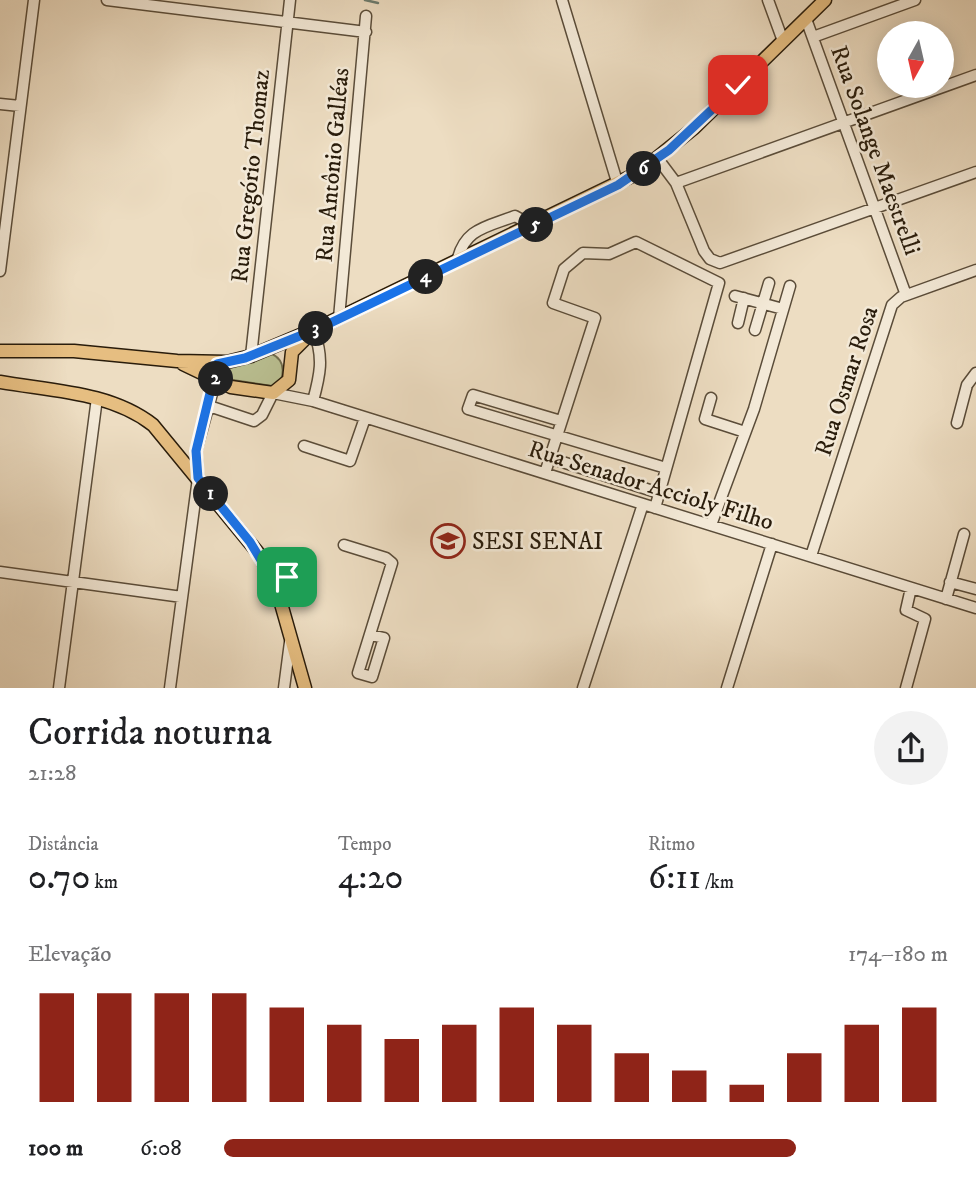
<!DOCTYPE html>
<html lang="pt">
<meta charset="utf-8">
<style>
body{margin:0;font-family:"IM FELL DW Pica",serif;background:#f2f2f2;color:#202124;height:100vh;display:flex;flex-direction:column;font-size:26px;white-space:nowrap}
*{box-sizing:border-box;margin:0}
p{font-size:23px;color:#757577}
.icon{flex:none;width:38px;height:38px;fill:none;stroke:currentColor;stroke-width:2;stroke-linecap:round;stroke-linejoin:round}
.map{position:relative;height:688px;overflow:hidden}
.side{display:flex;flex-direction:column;background:#fff;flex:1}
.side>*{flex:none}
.needle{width:46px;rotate:188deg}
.buttons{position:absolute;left:877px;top:21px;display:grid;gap:14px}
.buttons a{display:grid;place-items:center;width:77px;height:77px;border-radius:50%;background:#fff;box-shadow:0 4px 18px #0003;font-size:35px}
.pin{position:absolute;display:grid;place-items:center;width:60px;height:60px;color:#fff;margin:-30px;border-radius:14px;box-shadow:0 4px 10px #0006}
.km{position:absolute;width:35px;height:35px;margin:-18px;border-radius:50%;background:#222;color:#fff;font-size:19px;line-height:35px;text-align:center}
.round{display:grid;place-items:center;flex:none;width:74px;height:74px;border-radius:37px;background:#f2f2f2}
.overview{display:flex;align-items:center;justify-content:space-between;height:119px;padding:0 28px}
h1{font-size:38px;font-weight:600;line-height:52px}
.stats{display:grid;grid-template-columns:repeat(3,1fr);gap:10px;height:119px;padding:7px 28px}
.stats div{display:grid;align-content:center}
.stats b{font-size:35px;font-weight:600}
.stats small{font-size:19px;font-weight:400}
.stats p{font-size:19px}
.chart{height:196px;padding:14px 28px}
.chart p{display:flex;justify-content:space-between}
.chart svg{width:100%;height:126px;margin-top:7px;stroke:#8f2418;stroke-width:6}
ul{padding:0 28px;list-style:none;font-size:23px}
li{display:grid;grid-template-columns:112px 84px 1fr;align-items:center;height:52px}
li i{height:18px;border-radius:9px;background:#8f2418}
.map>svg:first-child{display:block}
.green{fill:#bac092;stroke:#726e4e;stroke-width:2}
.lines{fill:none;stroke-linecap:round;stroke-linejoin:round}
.stream{stroke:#6c7c6f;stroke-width:2.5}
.minor-casing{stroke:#5a4c39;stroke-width:13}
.major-casing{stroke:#291c0b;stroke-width:15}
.minor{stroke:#f3e9d7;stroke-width:10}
.major{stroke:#e6be81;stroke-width:12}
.route-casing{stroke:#fff;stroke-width:14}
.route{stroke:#1a73e8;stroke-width:9}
.labels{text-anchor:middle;stroke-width:5;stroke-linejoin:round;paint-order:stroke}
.street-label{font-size:24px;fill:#291c0b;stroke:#f3e9d7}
.poi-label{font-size:24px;fill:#291c0b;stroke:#f3e9d7;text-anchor:start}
</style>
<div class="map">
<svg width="976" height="688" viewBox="0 0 976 688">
<rect width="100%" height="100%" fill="#edddc2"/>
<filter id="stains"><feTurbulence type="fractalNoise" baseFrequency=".00286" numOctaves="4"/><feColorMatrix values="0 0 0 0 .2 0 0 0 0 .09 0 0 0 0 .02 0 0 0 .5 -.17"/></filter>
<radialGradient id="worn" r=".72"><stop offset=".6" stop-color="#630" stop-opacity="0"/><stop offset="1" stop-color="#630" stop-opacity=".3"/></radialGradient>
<path class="green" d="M270 353C282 358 285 368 281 380L272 386 226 379 227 367Z"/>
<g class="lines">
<path class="stream" d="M365 0 378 3"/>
<g class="minor-casing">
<path id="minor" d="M107 0 366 32
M562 0 618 185
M768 0 783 41
M806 19 906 295
M813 37 915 0
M0 104 20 106
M658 159 676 183 704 251 710 259 720 263 976 172
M676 183 976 75
M457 262C464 228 487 227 515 216L533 226
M0 271 34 0
M735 296 783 309
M339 318 366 16
M738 323 744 298
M755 330 769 283
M251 356 290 0
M711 398 705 419 745 432
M313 401C320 375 324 358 314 332
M209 406 254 421 262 415 273 393 313 401 976 608
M561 421 473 395 468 409 666 468
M957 423 967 385 976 373
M304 446 350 461 365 418
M550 458 659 493
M545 473 595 318 553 303 564 269 583 253 609 254 636 242 719 283 655 508
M711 525 754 409 790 286
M344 545 386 558 392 563 358 673 372 677 384 638 371 635
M811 556 892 305 901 297 976 270
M0 572 182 597
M273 580 298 574
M950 582 976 589
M946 599 964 534
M59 688 97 398
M170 688 198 478 196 451 216 379
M284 688 290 642
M583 688 643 504
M727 688 772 544
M906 688 925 619 906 610 911 588"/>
</g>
<g class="major-casing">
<path id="major" d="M0 351H74L177 361 227 362 251 356 322 326 638 173 694 128 825 0
M183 364 231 387 273 393 289 380 292 352 307 337
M0 382C52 391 111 392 153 425L259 554 278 593 305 688"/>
</g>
<use href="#minor" class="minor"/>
<use href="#major" class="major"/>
</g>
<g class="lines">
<g class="route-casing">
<path id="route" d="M287 577 273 580 250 542 198 478 196 451 217 364 245 358 322 327 618 185 669 150 738 85"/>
</g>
<use href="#route" class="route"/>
</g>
<defs>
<g id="university-ring" transform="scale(1.75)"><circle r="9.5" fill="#f3e9d7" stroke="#8f2418" stroke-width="1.5"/><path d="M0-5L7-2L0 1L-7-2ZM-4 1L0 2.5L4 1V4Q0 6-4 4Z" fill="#8f2418"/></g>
</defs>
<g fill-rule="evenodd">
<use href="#university-ring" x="448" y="541"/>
</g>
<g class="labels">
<g class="street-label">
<text transform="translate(876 150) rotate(70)" y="8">Rua Solange Maestrelli</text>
<text transform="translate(332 165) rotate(-85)" y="8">Rua Antônio Galléas</text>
<text transform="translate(250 176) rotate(-84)" y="8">Rua Gregório Thomaz</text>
<text transform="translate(846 381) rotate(-72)" y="8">Rua Osmar Rosa</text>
<text transform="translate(651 485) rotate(17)" y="8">Rua Senador Accioly Filho</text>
</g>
<g class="poi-label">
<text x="472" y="549">SESI SENAI</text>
</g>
</g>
<rect width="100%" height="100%" filter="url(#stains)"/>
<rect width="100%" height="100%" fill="url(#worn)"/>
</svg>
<div class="buttons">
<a><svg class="needle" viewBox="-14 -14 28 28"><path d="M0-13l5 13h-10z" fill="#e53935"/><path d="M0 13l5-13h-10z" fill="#757577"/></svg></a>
</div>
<div class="pin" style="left:287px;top:577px;background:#1e9e55"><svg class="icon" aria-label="arrive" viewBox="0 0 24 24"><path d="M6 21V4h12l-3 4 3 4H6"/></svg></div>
<div class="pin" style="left:738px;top:85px;background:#d93025"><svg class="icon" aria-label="check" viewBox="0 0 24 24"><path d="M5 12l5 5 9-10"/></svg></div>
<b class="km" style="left:211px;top:494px">1</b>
<b class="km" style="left:216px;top:379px">2</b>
<b class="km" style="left:316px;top:329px">3</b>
<b class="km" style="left:426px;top:277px">4</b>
<b class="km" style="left:536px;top:225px">5</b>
<b class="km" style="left:644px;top:169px">6</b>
</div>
<section class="side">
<div class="overview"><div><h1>Corrida noturna</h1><p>21:28</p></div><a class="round"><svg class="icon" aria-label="share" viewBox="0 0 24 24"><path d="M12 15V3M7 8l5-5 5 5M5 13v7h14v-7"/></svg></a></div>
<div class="stats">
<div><p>Distância</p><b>0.70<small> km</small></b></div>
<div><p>Tempo</p><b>4:20</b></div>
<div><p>Ritmo</p><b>6:11<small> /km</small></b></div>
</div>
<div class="chart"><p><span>Elevação</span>174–180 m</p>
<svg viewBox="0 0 160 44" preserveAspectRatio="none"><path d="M5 44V6M15 44V6M25 44V6M35 44V6M45 44V11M55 44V17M65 44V22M75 44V17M85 44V11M95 44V17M105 44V27M115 44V33M125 44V38M135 44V27M145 44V17M155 44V11"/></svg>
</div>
<ul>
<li><b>100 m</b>6:08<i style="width:79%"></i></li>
</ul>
</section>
